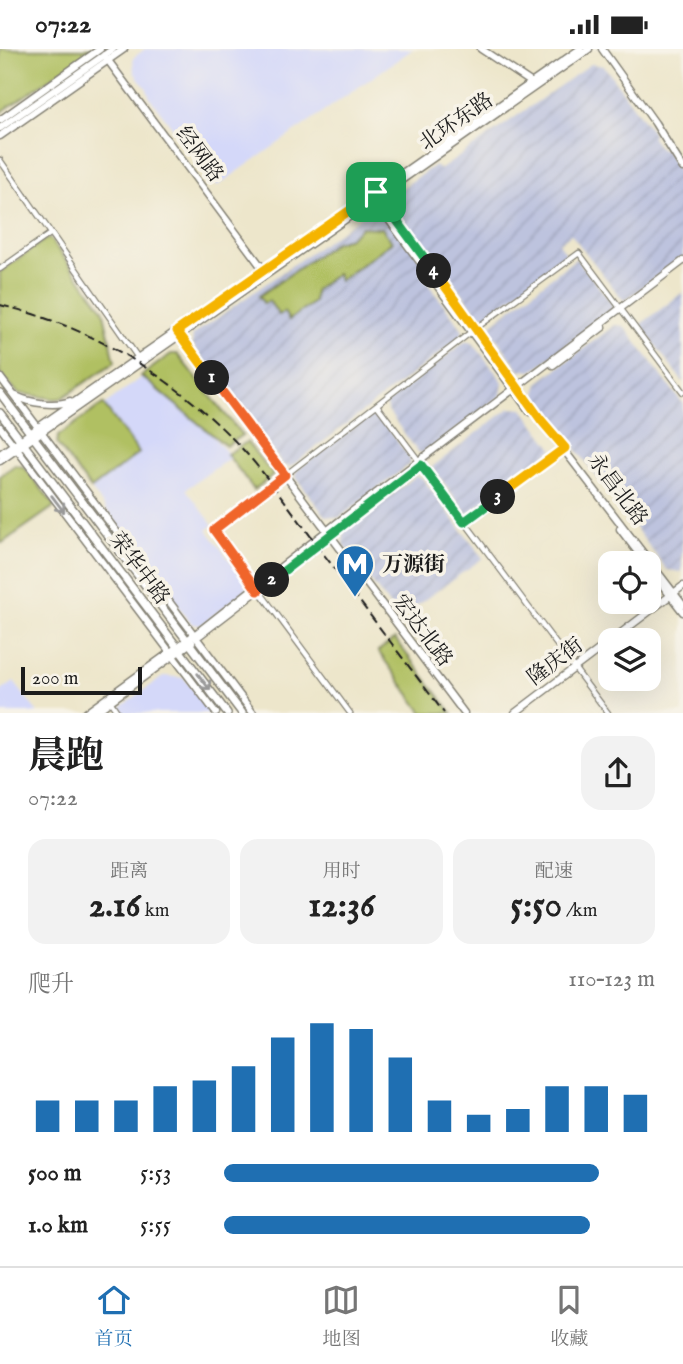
<!DOCTYPE html>
<html lang="zh">
<meta charset="utf-8">
<style>
body{margin:0;font-family:"IM FELL English","Noto Serif SC",serif;background:#f2f2f2;color:#222;height:100vh;display:flex;flex-direction:column;font-size:26px;white-space:nowrap}
*{box-sizing:border-box;margin:0}
p{font-size:23px;color:#767676}
.icon{flex:none;width:38px;height:38px;fill:none;stroke:currentColor;stroke-width:2;stroke-linecap:round;stroke-linejoin:round}
.map{position:relative;height:664px;overflow:hidden}
.sheet{display:flex;flex-direction:column;background:#fff;flex:1}
.sheet>*{flex:none}
.tools{position:absolute;left:598px;top:502px;display:grid;gap:14px}
.tools a{display:grid;place-items:center;width:63px;height:63px;border-radius:14px;background:#fff;box-shadow:0 7px 28px #0002;font-size:35px}
.scale{position:absolute;left:21px;bottom:18px;width:121px;box-sizing:border-box;padding-left:7px;border:4px solid #1c1c1c;border-top:0;font-size:19px;line-height:24px;white-space:nowrap;color:#1c1c1c;-webkit-text-stroke:5px #f7f3e8;paint-order:stroke}
.pin{position:absolute;display:grid;place-items:center;width:60px;height:60px;color:#fff;margin:-30px;border-radius:14px;box-shadow:0 4px 10px #0006}
.km{position:absolute;width:35px;height:35px;margin:-18px;border-radius:50%;background:#222;color:#fff;font-size:19px;line-height:35px;text-align:center}
.round{display:grid;place-items:center;flex:none;width:74px;height:74px;border-radius:21px;background:#f2f2f2}
.summary{display:flex;align-items:center;justify-content:space-between;height:119px;padding:0 28px}
h1{font-size:38px;font-weight:700;line-height:52px}
.figures{display:grid;grid-template-columns:repeat(3,1fr);gap:10px;height:119px;padding:7px 28px}
.figures div{display:grid;align-content:center;border-radius:18px;background:#f2f2f2;text-align:center}
.figures b{font-size:35px;font-weight:700}
.figures small{font-size:19px;font-weight:400}
.figures p{font-size:19px}
.chart{height:196px;padding:14px 28px}
.chart p{display:flex;justify-content:space-between}
.chart svg{width:100%;height:126px;margin-top:7px;stroke:#1f6fb2;stroke-width:6}
ul{padding:0 28px;list-style:none;font-size:23px}
li{display:grid;grid-template-columns:112px 84px 1fr;align-items:center;height:52px}
li i{height:18px;border-radius:9px;background:#1f6fb2}
.status{display:flex;justify-content:space-between;align-items:center;height:49px;padding:0 35px;background:#fff;direction:ltr}
.status svg{height:19px;fill:currentColor}
.menu{display:flex;justify-content:space-around;align-items:center;height:98px;border-top:2px solid #e0e0e0;background:#fff;font-size:19px;color:#767676}
.menu a{display:grid;justify-items:center;gap:4px}
.menu .current{color:#1f6fb2}
.map>svg:first-child{display:block}
.built{fill:#d4d8f9}
.industrial{fill:url(#industrial-furrows)}
.park{fill:#b0c062;stroke:#666e3f;stroke-width:2}
.lines{fill:none;stroke-linecap:round;stroke-linejoin:round}
.street-casing{stroke:#848174;stroke-width:7}
.secondary-casing{stroke:#848174;stroke-width:9}
.primary-casing{stroke:#848174;stroke-width:10}
.street{stroke:#fff;stroke-width:4.5}
.secondary{stroke:#fff;stroke-width:6}
.primary{stroke:#fff;stroke-width:7}
.rail{stroke:#1c1c1c;stroke-width:2;stroke-dasharray:10 5;stroke-linecap:butt}
.oneway{stroke:#999}
.split-1-casing{stroke:#fff;stroke-width:14}
.split-2-casing{stroke:#fff;stroke-width:14}
.split-3-casing{stroke:#fff;stroke-width:14}
.split-4-casing{stroke:#fff;stroke-width:14}
.split-5-casing{stroke:#fff;stroke-width:14}
.split-1{stroke:#f5b400;stroke-width:9}
.split-2{stroke:#f0652b;stroke-width:9}
.split-3{stroke:#22a559;stroke-width:9}
.split-4{stroke:#f5b400;stroke-width:9}
.split-5{stroke:#22a559;stroke-width:9}
.labels{text-anchor:middle;stroke-width:7;stroke-linejoin:round;paint-order:stroke}
.street-label{font-size:21px;fill:#1c1c1c;stroke:#f7f3e8}
.poi-label{font-size:21px;font-weight:bold;fill:#1c1c1c;stroke:#f7f3e8;text-anchor:start}
</style>
<div class="status"><b>07:22</b><svg viewBox="0 0 49 12"><path d="M0 12V9h3v3zM5 12V6h3v6zM10 12V3h3v9zM15 12V0h3v12zM26 1h20v11H26zM47 4h2v5h-2z"/></svg></div>
<div class="map">
<svg width="683" height="664" viewBox="0 0 683 664">
<defs>
<pattern id="industrial-furrows" width="10" height="10" patternUnits="userSpaceOnUse" patternTransform="scale(1.75)"><rect width="10" height="10" fill="#bdc3de"/><path d="M-1 1l2-2M0 10L10 0M9 11l2-2" fill="none" stroke="#a2a7be"/></pattern>
</defs>
<rect width="100%" height="100%" fill="#f7f3e8"/>
<filter id="ink" filterUnits="userSpaceOnUse"><feTurbulence type="fractalNoise" baseFrequency=".0143" numOctaves="2"/><feDisplacementMap in="SourceGraphic" scale="14" xChannelSelector="R" yChannelSelector="G"/><feConvolveMatrix kernelMatrix="1 2 1 2 8 2 1 2 1" color-interpolation-filters="sRGB"/></filter>
<filter id="wash" filterUnits="userSpaceOnUse"><feTurbulence type="fractalNoise" baseFrequency=".00686" numOctaves="4" result="noise"/><feDisplacementMap in="SourceGraphic" scale="28" xChannelSelector="R" yChannelSelector="G"/><feGaussianBlur stdDeviation="1.57" result="paint"/><feColorMatrix in="noise" values="0 0 0 0 0 0 0 0 0 0 0 0 0 0 0 0 0 1.4 0 .05"/><feComposite in="paint" operator="in"/></filter>
<g filter="url(#wash)">
<rect width="100%" height="100%" fill="#ede6cb"/>
<path class="built" d="M145 0H413L217 137 150 49 147 40 134 23 133 9Z
M142 328 206 380 231 408 186 440 213 476 207 481 247 535 246 541 201 576 192 575 91 440 139 404 104 356Z
M164 627 184 629 210 664H124L120 659Z
M14 633 38 664H0V643Z"/>
<path class="industrial" d="M591 15 604 17 653 84 652 89 661 101H666L683 130V208L624 252 571 185 559 194 567 206 486 268 480 267 436 210 419 223 463 281 461 288 290 418 283 416 192 295 193 286 435 116 440 121Z
M575 210 578 211 613 256 612 262 532 322 520 321 491 282 492 275Z
M683 243V333L640 276Z
M615 276 624 277 683 355 682 523 667 521 536 347 538 334Z
M466 292 473 294 503 333 501 347 425 404 418 403 387 361 386 354Z
M510 359 523 360 553 400 467 465 432 418Z
M371 365 377 366 410 409V415L339 469 325 467 295 427 297 421Z
M416 427 422 429 483 509 399 569 343 495 344 483Z"/>
<path class="park" d="M0 0H93L0 64Z
M362 178 382 179 392 193 339 232 338 226 336 225 315 241 314 253 289 271 284 263 279 266 269 252 264 255 259 247 336 193 349 189Z
M46 190H50L103 260 115 313 62 349 55 350 18 344 0 324V223Z
M171 305H177L242 386 226 397 141 327Z
M103 355 139 404 91 440 57 395 58 387Z
M247 393 273 426 254 441 227 405Z
M15 416 24 418 55 457 2 494 0 491V427Z
M395 590 452 664H423L378 602Z"/>
</g>
<g filter="url(#ink)">
<g class="lines">
<g class="street-casing">
<path id="street" d="M0 111 136 306
M0 220 50 185
M377 356 608 664
M464 473 565 399
M110 652 118 664
M350 664 214 481 475 280 579 204 683 343"/>
</g>
<g class="secondary-casing">
<path id="secondary" d="M481 0 535 36
M602 0 655 74 683 119
M104 6 266 224
M0 71 100 0
M0 79 113 0
M0 87 124 0
M378 144 541 371 683 556
M373 149 530 363
M178 284 464 664
M553 316 603 278
M0 328 253 664
M16 347C30 354 55 358 70 352
M0 378 216 664
M0 405 580 0
M0 412 589 0
M620 480 646 514
M649 519 683 563
M200 586 397 435
M86 664 194 586 338 473 683 212
M94 664 192 593
M515 664 683 537"/>
</g>
<g class="primary-casing">
<path id="primary" d="M0 344 242 664
M0 364 227 664"/>
</g>
<use href="#street" class="street"/>
<use href="#secondary" class="secondary"/>
<use href="#primary" class="primary"/>
<path class="rail" d="M0 256C95 278 182 333 247 405 275 437 300 473 325 507 365 559 405 612 444 664"/>
</g>
<defs><path id="oneway-shaft" d="M-6 0H5M1.5-3L5.5 0L1.5 3" fill="none" stroke-width="1.6" stroke-linecap="round" stroke-linejoin="round" transform="scale(1.75)"/></defs>
<g class="oneway">
<use href="#oneway-shaft" transform="translate(58 455) rotate(53)"/>
<use href="#oneway-shaft" transform="translate(204 633) rotate(53)"/>
</g>
</g>
<g class="lines" filter="url(#ink)">
<g class="split-1-casing">
<path id="split-1" d="M212 329 177 282 376 143"/>
</g>
<g class="split-2-casing">
<path id="split-2" d="M212 329 285 426 214 481 258 542 272 531"/>
</g>
<g class="split-3-casing">
<path id="split-3" d="M272 531 421 416 464 473 498 448"/>
</g>
<g class="split-4-casing">
<path id="split-4" d="M434 222 541 371 565 399 498 448"/>
</g>
<g class="split-5-casing">
<path id="split-5" d="M376 143 434 222"/>
</g>
<use href="#split-1" class="split-1"/>
<use href="#split-2" class="split-2"/>
<use href="#split-3" class="split-3"/>
<use href="#split-4" class="split-4"/>
<use href="#split-5" class="split-5"/>
</g>
<defs>
<g id="metro-pin" transform="scale(2.0125)"><path d="M0 17L-7.5 6A9.5 9.5 0 1 1 7.5 6Z" fill="#1f6fb2" stroke="#f7f3e8"/><path d="M-5.5 5V-5H-3L0 0L3-5H5.5V5H3V-.5L0 4L-3-.5V5Z" fill="#fff"/></g>
</defs>
<g fill-rule="evenodd">
<use href="#metro-pin" x="355" y="515"/>
</g>
<g class="labels">
<g class="street-label">
<text transform="translate(456 72) rotate(-35)" y="7">北环东路</text>
<text transform="translate(200 105) rotate(53)" y="7">经网路</text>
<text transform="translate(618 440) rotate(53)" y="7">永昌北路</text>
<text transform="translate(140 519) rotate(53)" y="7">荣华中路</text>
<text transform="translate(423 581) rotate(53)" y="7">宏达北路</text>
<text transform="translate(555 612) rotate(-37)" y="7">隆庆街</text>
</g>
<g class="poi-label">
<text x="382" y="522">万源街</text>
</g>
</g>
</svg>
<div class="tools">
<a><svg class="icon" aria-label="locate" viewBox="0 0 24 24"><circle cx="12" cy="12" r="6"/><path d="M12 2v4M12 18v4M2 12h4M18 12h4"/></svg></a>
<a><svg class="icon" aria-label="layers" viewBox="0 0 24 24"><path d="M12 4l9 5-9 5-9-5zM3 14l9 5 9-5"/></svg></a>
</div>
<div class="scale">200 m</div>
<div class="pin" style="left:376px;top:143px;background:#1e9e55"><svg class="icon" aria-label="arrive" viewBox="0 0 24 24"><path d="M6 21V4h12l-3 4 3 4H6"/></svg></div>
<b class="km" style="left:212px;top:329px">1</b>
<b class="km" style="left:272px;top:531px">2</b>
<b class="km" style="left:498px;top:448px">3</b>
<b class="km" style="left:434px;top:222px">4</b>
</div>
<section class="sheet">
<div class="summary"><div><h1>晨跑</h1><p>07:22</p></div><a class="round"><svg class="icon" aria-label="share" viewBox="0 0 24 24"><path d="M12 15V3M7 8l5-5 5 5M5 13v7h14v-7"/></svg></a></div>
<div class="figures">
<div><p>距离</p><b>2.16<small> km</small></b></div>
<div><p>用时</p><b>12:36</b></div>
<div><p>配速</p><b>5:50<small> /km</small></b></div>
</div>
<div class="chart"><p><span>爬升</span>110–123 m</p>
<svg viewBox="0 0 160 44" preserveAspectRatio="none"><path d="M5 44V33M15 44V33M25 44V33M35 44V28M45 44V26M55 44V21M65 44V11M75 44V6M85 44V8M95 44V18M105 44V33M115 44V38M125 44V36M135 44V28M145 44V28M155 44V31"/></svg>
</div>
<ul>
<li><b>500 m</b>5:53<i style="width:87%"></i></li>
<li><b>1.0 km</b>5:55<i style="width:85%"></i></li>
</ul>
</section>
<nav class="menu">
<a class="current"><svg class="icon" aria-label="home" viewBox="0 0 24 24"><path d="M3 11l9-7 9 7M6 9v11h12V9"/></svg>首页</a>
<a><svg class="icon" aria-label="map" viewBox="0 0 24 24"><path d="M3 6l6-2 6 2 6-2v14l-6 2-6-2-6 2zM9 4v14M15 6v14"/></svg>地图</a>
<a><svg class="icon" aria-label="saved" viewBox="0 0 24 24"><path d="M7 4h10v16l-5-4-5 4z"/></svg>收藏</a>
</nav>
